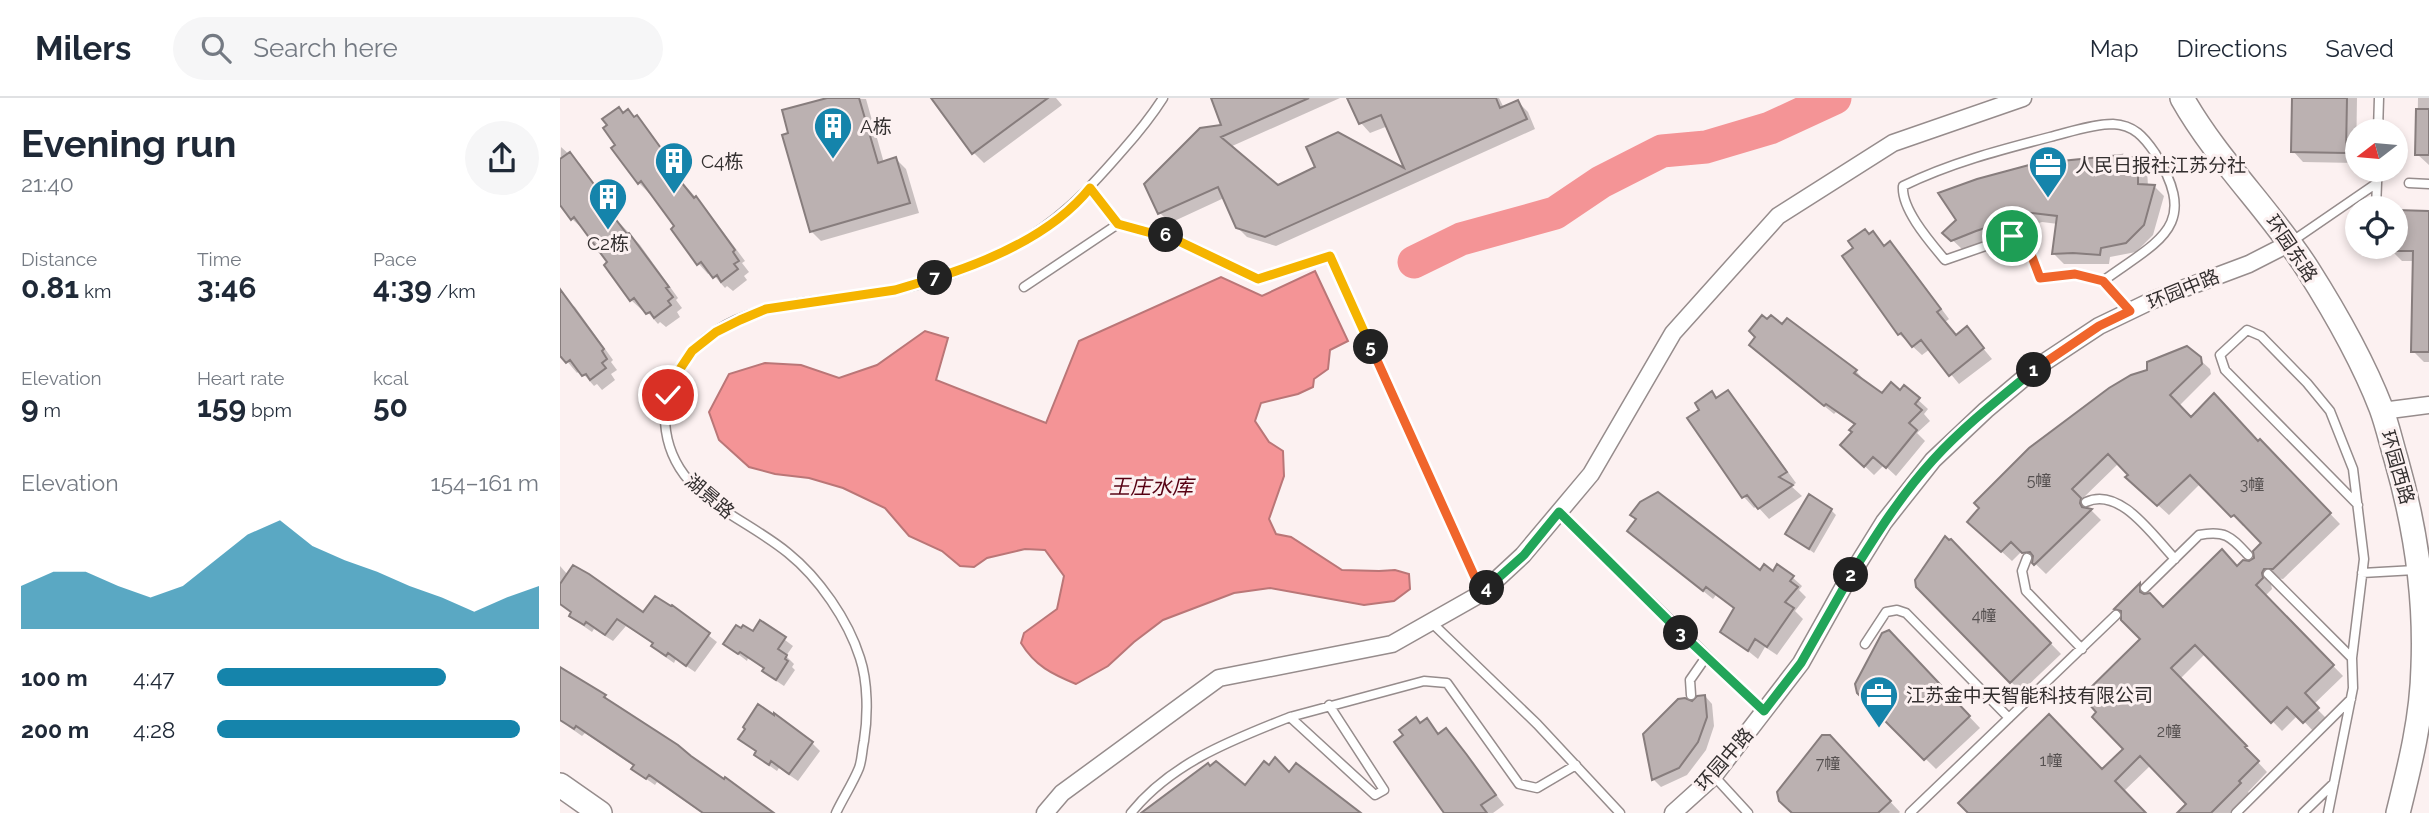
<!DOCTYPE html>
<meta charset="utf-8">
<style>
body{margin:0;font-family:Raleway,"Noto Sans SC",sans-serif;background:#f6f6f7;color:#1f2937;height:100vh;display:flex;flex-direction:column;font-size:26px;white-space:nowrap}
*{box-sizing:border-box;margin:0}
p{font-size:23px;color:#747a83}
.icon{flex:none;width:38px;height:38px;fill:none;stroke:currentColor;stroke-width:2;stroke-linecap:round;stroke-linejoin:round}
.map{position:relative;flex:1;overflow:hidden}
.side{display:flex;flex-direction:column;background:#fff;width:560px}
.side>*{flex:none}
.needle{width:46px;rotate:254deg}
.buttons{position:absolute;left:1785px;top:21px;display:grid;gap:14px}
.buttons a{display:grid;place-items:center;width:63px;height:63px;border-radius:50%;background:#fff;box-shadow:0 4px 10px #0003;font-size:35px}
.pin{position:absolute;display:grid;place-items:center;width:60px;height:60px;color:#fff;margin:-30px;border:4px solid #fff;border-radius:50%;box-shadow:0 2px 7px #0007}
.km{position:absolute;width:35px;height:35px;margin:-18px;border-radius:50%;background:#222;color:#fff;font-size:19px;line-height:35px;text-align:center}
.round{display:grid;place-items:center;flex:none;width:74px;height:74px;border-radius:37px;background:#f6f6f7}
.head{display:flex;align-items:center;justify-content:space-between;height:119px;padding:0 21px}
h1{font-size:38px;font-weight:700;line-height:52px}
.metrics{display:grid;grid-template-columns:repeat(3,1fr);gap:10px;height:119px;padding:7px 21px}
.metrics div{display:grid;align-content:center}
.metrics b{font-size:30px;font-weight:700}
.metrics small{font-size:19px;font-weight:400}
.metrics p{font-size:19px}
.chart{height:196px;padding:14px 21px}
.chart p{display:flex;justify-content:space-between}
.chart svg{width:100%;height:126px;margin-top:7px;fill:#1584ab;opacity:.7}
ul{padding:0 21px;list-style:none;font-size:23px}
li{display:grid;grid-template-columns:112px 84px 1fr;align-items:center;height:52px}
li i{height:18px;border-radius:9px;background:#1584ab}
header{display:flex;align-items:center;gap:42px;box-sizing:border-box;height:98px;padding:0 35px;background:#fff;border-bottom:2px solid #e0e1e3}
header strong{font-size:33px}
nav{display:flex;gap:38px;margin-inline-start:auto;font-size:24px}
.search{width:490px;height:63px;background:#f6f6f7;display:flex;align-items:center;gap:18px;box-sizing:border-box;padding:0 24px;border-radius:38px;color:#747a83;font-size:26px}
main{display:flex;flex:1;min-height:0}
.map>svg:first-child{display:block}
.water{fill:#f49496;stroke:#ba7677;stroke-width:2}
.shadow{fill:#0003}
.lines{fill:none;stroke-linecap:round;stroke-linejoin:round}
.river{stroke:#f49496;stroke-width:33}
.building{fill:#bbb1b1;stroke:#877d7d;stroke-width:2}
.lane-casing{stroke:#968c8c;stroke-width:11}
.street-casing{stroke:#968c8c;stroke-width:19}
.secondary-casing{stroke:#968c8c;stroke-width:26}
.lane{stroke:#fff;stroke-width:8}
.street{stroke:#fff;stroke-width:16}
.secondary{stroke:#fff;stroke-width:23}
.split-1-casing{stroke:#fff;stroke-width:14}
.split-2-casing{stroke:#fff;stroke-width:14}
.split-3-casing{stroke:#fff;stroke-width:14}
.split-4-casing{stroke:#fff;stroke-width:14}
.split-5-casing{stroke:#fff;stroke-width:14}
.split-6-casing{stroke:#fff;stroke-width:14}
.split-7-casing{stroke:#fff;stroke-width:14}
.split-8-casing{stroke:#fff;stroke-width:14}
.split-1{stroke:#f0652b;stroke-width:9}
.split-2{stroke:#22a559;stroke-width:9}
.split-3{stroke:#22a559;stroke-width:9}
.split-4{stroke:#22a559;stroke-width:9}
.split-5{stroke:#f0652b;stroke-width:9}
.split-6{stroke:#f5b400;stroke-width:9}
.split-7{stroke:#f5b400;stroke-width:9}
.split-8{stroke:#f5b400;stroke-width:9}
.labels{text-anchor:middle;stroke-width:6;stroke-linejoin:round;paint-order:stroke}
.number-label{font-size:16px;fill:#555050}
.poi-label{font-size:19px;fill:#332f2f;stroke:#fcf1f1;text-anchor:start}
.street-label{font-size:19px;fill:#332f2f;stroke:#fcf1f1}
.water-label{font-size:21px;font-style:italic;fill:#570012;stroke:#fcf1f1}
</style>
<header>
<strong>Milers</strong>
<div class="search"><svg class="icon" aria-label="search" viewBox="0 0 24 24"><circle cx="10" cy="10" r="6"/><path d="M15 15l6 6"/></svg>Search here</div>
<nav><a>Map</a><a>Directions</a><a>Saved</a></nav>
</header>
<main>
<section class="side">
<div class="head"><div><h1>Evening run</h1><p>21:40</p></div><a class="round"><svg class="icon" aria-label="share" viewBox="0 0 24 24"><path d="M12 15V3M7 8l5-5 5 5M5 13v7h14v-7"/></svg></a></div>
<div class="metrics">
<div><p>Distance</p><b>0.81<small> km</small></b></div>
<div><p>Time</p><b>3:46</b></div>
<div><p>Pace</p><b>4:39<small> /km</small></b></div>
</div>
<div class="metrics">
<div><p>Elevation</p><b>9<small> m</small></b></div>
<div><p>Heart rate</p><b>159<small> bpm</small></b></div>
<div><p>kcal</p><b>50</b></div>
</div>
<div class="chart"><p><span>Elevation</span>154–161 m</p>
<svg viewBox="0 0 160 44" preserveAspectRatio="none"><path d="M0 44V29L10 24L20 24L30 29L40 33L50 29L60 20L70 11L80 6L90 15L100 20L110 24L120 29L130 33L140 38L150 33L160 29V44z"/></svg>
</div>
<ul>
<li><b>100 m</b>4:47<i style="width:71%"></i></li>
<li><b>200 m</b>4:28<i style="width:94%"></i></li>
</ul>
</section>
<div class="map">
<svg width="1869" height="715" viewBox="0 0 1869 715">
<rect width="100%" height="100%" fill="#fcf1f1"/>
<path class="water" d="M755 173 788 243 770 252 768 271 754 281 753 289 738 296 701 305 695 323 709 344 723 353 724 378 709 421 716 436 731 439 782 472 819 473 835 472 849 476 850 491 834 503 804 507 710 490 674 495 603 522 574 544 548 568 516 586C492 576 475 568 461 545L464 535 497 511 504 478 485 452 465 451 427 460 414 469 400 468 382 453 349 438 325 410 283 390 249 380 215 376 189 369 159 342 149 314 169 276 205 265 241 267 279 280 317 267 365 233 388 240 376 282 486 325 519 243 661 179 702 198Z"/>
<path class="shadow" d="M268 0 306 1 324 65 336 61 346 71 359 115 261 143 251 133 230 36Z
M373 0H496L502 7 424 65 414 55Z
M652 0H780L670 49 717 89 847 73 828 28 810 35 801 25 789 0H939L944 10 958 4 968 14 975 31 716 148 687 139 677 129 664 100 610 125 600 115 664 28Z
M1733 0H1797L1796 65 1743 64 1733 53Z
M1858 0H1869V67L1857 56Z
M63 16 77 20 87 30 125 83 123 85 146 111 185 163 182 165 189 174 184 178 187 182 173 193 167 188 165 190 151 174 148 176 138 165 117 128 91 94 89 95 79 85 58 47Z
M1 49 20 66 59 119 56 121 80 147 118 200 116 202 122 210 117 214 120 219 106 229 100 224 98 226 84 210 82 212 71 202 50 165 24 130 23 131 12 121 0 104Z
M1561 59 1564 62 1577 61 1587 71 1588 88H1594L1604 98 1593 137 1576 154 1550 159 1549 166H1504L1494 156 1498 126 1482 124 1426 142 1403 152 1385 135 1468 69 1472 72Z
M1836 114H1869V264H1864L1853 253 1855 163H1842L1831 152V149H1836Z
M1313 136 1325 149 1330 145 1340 155 1389 221 1385 224 1397 238 1407 231 1432 261 1399 286 1370 251 1362 257 1339 236 1284 158Z
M0 198 15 209 53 262 51 264 57 272 51 276 55 282 42 292 37 286 34 288 20 272 17 275 0 255Z
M1201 256 1296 273 1305 283 1304 284 1322 298 1340 295 1344 289 1368 311 1364 316 1370 323 1357 335 1365 343 1336 378 1324 367 1314 377 1292 356 1296 328 1276 314 1274 316Z
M1639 261 1650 271 1651 276 1619 308 1631 321 1698 345 1700 343 1780 426 1723 481 1714 480 1711 486 1712 491 1705 498 1783 578 1753 607 1767 621 1754 634 1738 617 1722 633 1646 555 1620 581 1695 659 1694 660 1707 674 1688 694 1690 696 1671 715H1619L1629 706 1591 667 1563 694 1584 715H1411L1542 673 1565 651 1582 541 1557 511 1580 488 1603 511 1695 462 1703 445 1685 426 1683 428 1641 385 1609 417 1578 389 1559 365 1521 402 1541 422 1486 476 1462 453 1452 463 1419 433Z
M1167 294 1178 305 1236 385 1231 388 1242 398 1209 421 1197 408 1194 410 1184 399 1130 320 1141 312 1152 295 1158 301Z
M1271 412 1276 417 1254 455 1227 436Z
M1069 433 1200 474 1232 479 1242 488 1239 492 1246 499 1235 513 1243 521 1217 557 1205 549 1198 561 1163 533 1175 511 1156 497 1153 501Z
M1391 443 1501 556 1461 594 1357 488Z
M0 468 8 477 84 517 112 509 157 544 135 574 116 561 114 565 101 556 93 548 94 546 66 528 53 543 34 531 32 534 19 525 11 517 12 515 0 506Z
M201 524 233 548 226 558 234 566 232 569 235 572 224 588 212 580 205 571 188 560 187 563 165 546 193 536Z
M1340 545 1420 630 1376 671 1299 595Z
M0 570 45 599 208 715H142L97 684 95 687 82 678 74 670 75 669 25 635 22 638 9 629 0 618Z
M1145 598 1152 606 1154 628 1146 652 1127 677 1101 689 1093 681 1132 606Z
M866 622 880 637 895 642 944 707 933 715H887L861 627Z
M180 641 252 645 260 653 238 683 219 670 217 673 204 664 196 656 197 655Z
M1280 650 1340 714 1339 715H1234Z"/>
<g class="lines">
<path class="river" d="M854 164 901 141 995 115 1041 84 1102 53 1146 49 1210 30 1275 0"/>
</g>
<path class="building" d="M267 0H299L318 65 336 59 350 105 250 134 222 37 228 35 222 12Z
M371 0H488L412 56Z
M651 0H749L661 39 718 87 755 69 746 49 778 34 844 70 821 17 799 26 787 0H936L940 10 958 2 967 21 705 139 676 130 658 89 598 116 584 86 640 30 661 27Z
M1732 0H1787L1786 55 1731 54Z
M59 9 63 15 68 11 74 19 77 17 116 71 113 74 134 100 136 98 175 152 173 154 179 163 174 166 178 171 161 184 157 177 153 180 141 164 137 167 111 131 114 128 81 83 78 86 51 50 55 47 43 30 47 27 42 21Z
M1856 11H1869V57H1855Z
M10 54 50 108 47 110 67 136 69 135 109 189 106 190 113 199 108 203 111 207 94 220 90 214 86 216 74 200 70 203 44 167 47 164 14 119 11 122 0 107V61Z
M1562 57 1561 60 1578 59V86L1595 87 1584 127 1566 145 1541 150 1540 157 1513 155 1492 156 1497 118 1471 115 1416 133 1391 143 1382 135 1396 122 1378 95 1417 81 1469 67 1470 71 1501 63Z
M1836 112 1869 113V254H1851L1853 153H1836Z
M1305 131 1309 136 1313 133 1324 148 1330 143 1381 211 1377 214 1396 237 1407 228 1424 250 1389 278 1361 242 1352 249 1341 235 1338 237 1282 158 1293 150 1288 143Z
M0 191 44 251 42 253 47 261 42 265 46 270 30 282 26 276 22 278 10 262 6 265 0 258Z
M1202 217 1207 221 1211 217 1222 226 1227 220 1297 272 1294 275 1322 295 1331 284 1340 292 1344 287 1360 300 1355 306 1362 312 1349 325 1357 332 1326 370 1313 359 1304 369 1280 347 1292 334 1289 332 1295 326 1266 306 1264 308 1189 247 1195 239 1189 233Z
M1627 248 1641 259 1642 266 1610 297 1631 319 1654 295 1698 343 1700 341 1771 415 1713 471H1704L1702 475 1703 480 1696 487 1774 567 1745 595 1759 610 1743 625 1727 609 1711 625 1635 547 1611 570 1687 648 1685 649 1699 663 1679 683 1681 685 1651 715H1617L1626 706 1580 658 1555 683 1586 715H1408L1398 705 1489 616 1542 671 1563 651 1532 619 1536 614 1522 598 1580 541 1561 522V513L1554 511 1580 485V494L1584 496 1590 495 1603 509 1662 451 1677 468 1683 462 1689 463 1694 460 1693 453 1701 445 1674 417 1671 419 1630 377 1597 408 1565 379 1568 377 1548 356 1512 391 1521 400 1520 405 1522 409 1532 411 1474 467 1472 465 1473 458 1470 454 1462 455 1451 444 1441 454 1407 424 1419 410 1414 405 1469 350 1549 290 1571 277 1587 272V264Z
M1168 292 1227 374 1219 379 1233 387 1198 411 1187 397 1182 400 1127 320 1139 312 1135 305 1152 293 1156 300Z
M1098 394 1200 472 1204 466 1213 473 1217 466 1234 478 1230 483 1238 489 1225 504 1234 510 1207 549 1195 541 1188 553 1160 534 1174 510 1146 489 1143 493 1067 433 1076 421 1070 417 1080 404Z
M1249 396 1272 411 1249 451 1225 436Z
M1385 438 1389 442 1391 441 1491 545 1450 585 1356 489 1355 482Z
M13 467 29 476 83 514 95 498 111 508 112 507 150 535 126 568 108 555 106 558 91 548 93 545 57 521 45 537 26 524 24 527 9 518 11 514 0 506V486Z
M200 522 226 539 218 551 227 557 225 561 228 563 216 582 202 573 204 570 180 554 178 556 163 546 176 527 181 530 183 527 193 533Z
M1329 532 1410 618 1364 662 1297 595 1295 586 1322 535Z
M0 569 46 597 44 599 118 647 131 658 164 681 165 679 214 715H143L89 677 86 681 71 671 74 667 16 628 14 631 0 622Z
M1145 597 1147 619 1138 644 1119 670 1092 682 1083 636 1118 601 1125 600 1132 603 1137 598Z
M198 606 214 617V615L253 644 229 676 211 663 209 667 194 657 196 653 178 641 185 631 183 629Z
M856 619 860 625 867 620 878 636 886 630 907 657 936 697 921 707 927 715H884L834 644 843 637 839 632Z
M1262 637H1270L1331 703 1318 715H1232L1219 703 1217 694Z
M715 659 729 674 736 665 801 715H581L648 665 650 668 656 663 685 687 704 663 709 667Z"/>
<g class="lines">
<g class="lane-casing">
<path id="lane" d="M1818 33 1819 0
M1817 85 1818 72
M1849 85 1869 86
M530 90 558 126
M1731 144 1817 85 1816 110
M1815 150V149
M1543 183C1599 142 1641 129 1595 55 1584 39 1574 27 1553 26 1533 26 1510 34 1490 39 1440 52 1390 65 1343 88 1341 111 1370 144 1385 162L1463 135 1480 180 1515 176 1543 183 1570 213
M464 189 558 126 591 135 611 138 698 181 770 158 922 495
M1526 404C1560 388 1593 438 1615 461
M999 414 1204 613
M1467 460 1462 473 1466 493 1522 551
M1802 475 1855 472
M1708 476 1792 560 1804 461 1793 371 1770 313 1747 285 1701 238 1687 232 1660 257 1665 272 1798 407
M1585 490 1639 437C1666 432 1671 439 1688 457
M871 524 977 626 1060 715
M1305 546 1326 514 1337 512 1346 515 1449 620
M1131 597 1130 582 1146 559
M769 607 824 692 815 697 730 619 864 583 887 585 959 686 977 690 1016 667
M1154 678 1188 715
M276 715C283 700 293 685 299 670 302 662 302 652 304 643 308 618 308 584 300 560 288 522 259 480 228 455 182 417 116 400 106 333 103 313 108 293 118 274 159 198 261 206 334 192 369 186 407 171 439 156 494 129 523 98 562 53 577 36 591 19 603 0
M571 715C611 665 672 642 730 619
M1350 715 1556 517
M1676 715 1791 601
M1743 715 1774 685
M1768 715 1793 590 1792 560"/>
</g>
<g class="street-casing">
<path id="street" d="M1822 313 1869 307
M485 715 502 695 659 580 832 546 922 495 963 457 1031 376 1113 235 1218 118 1333 45 1463 0
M1113 715 1154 678 1241 565 1283 490 1324 424 1373 362 1426 312 1477 269 1539 228 1593 202 1689 166 1730 145"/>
</g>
<g class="secondary-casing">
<path id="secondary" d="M1622 0C1657 62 1709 111 1747 170 1775 214 1802 261 1821 310 1827 326 1831 344 1836 361 1856 431 1866 497 1863 569 1862 619 1850 667 1838 715
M0 687 40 715"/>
</g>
<use href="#lane" class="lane"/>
<use href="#street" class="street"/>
<use href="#secondary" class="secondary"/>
</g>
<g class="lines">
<g class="split-1-casing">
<path id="split-1" d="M1452 138 1463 135 1480 180 1515 176 1543 183 1570 213 1539 228 1474 272"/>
</g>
<g class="split-2-casing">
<path id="split-2" d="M1291 477C1316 437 1341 397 1373 362 1403 329 1440 300 1474 272"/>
</g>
<g class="split-3-casing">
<path id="split-3" d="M1121 535 1204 613 1241 565 1291 477"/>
</g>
<g class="split-4-casing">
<path id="split-4" d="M927 490 964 457 999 414 1121 535"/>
</g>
<g class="split-5-casing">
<path id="split-5" d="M811 249 922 495 927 490"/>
</g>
<g class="split-6-casing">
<path id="split-6" d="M606 137 698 181 770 158 811 249"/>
</g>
<g class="split-7-casing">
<path id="split-7" d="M375 180C430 163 493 136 530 90L558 126 591 135 606 137"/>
</g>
<g class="split-8-casing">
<path id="split-8" d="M108 297 118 274 132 253 156 234 180 222 206 211 335 192 375 180"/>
</g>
<use href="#split-1" class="split-1"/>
<use href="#split-2" class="split-2"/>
<use href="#split-3" class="split-3"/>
<use href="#split-4" class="split-4"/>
<use href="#split-5" class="split-5"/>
<use href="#split-6" class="split-6"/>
<use href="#split-7" class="split-7"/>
<use href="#split-8" class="split-8"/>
</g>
<defs>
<g id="building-pin" transform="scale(2.0125)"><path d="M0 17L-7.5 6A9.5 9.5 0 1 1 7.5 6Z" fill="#1584ab" stroke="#fcf1f1"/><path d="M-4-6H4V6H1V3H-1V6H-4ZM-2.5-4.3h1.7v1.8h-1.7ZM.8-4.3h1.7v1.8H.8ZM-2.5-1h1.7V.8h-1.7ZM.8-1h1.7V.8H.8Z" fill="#fff"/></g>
<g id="office-pin" transform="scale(2.0125)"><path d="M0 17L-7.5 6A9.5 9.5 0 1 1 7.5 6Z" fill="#1584ab" stroke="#fcf1f1"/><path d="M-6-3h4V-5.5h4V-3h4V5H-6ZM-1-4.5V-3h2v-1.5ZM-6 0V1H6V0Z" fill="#fff"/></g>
</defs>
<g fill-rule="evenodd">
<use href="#building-pin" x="273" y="28"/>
<use href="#building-pin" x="114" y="63"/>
<use href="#office-pin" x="1488" y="67"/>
<use href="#building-pin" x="48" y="99"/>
<use href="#office-pin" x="1319" y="597"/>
</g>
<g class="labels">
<g class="number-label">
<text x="1479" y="388">5幢</text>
<text x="1692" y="392">3幢</text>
<text x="1424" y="523">4幢</text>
<text x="1609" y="639">2幢</text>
<text x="1491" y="668">1幢</text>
<text x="1268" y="671">7幢</text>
</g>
<g class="poi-label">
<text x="300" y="35">A栋</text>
<text x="141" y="70">C4栋</text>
<text x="1515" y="74">人民日报社江苏分社</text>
<text x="48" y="152" text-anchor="middle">C2栋</text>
<text x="1346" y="604">江苏金中天智能科技有限公司</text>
</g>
<g class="street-label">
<text transform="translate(1732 150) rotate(56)" y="7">环园东路</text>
<text transform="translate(1623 191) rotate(-22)" y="7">环园中路</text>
<text transform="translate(1838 369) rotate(74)" y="7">环园西路</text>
<text transform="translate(150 398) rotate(40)" y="7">湖景路</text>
<text transform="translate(1164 661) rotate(-49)" y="7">环园中路</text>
</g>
<g class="water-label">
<text x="591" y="396">王庄水库</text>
</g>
</g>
</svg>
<div class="buttons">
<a><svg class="needle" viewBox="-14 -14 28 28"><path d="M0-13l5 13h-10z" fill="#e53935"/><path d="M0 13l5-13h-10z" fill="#747a83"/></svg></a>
<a><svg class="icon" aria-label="locate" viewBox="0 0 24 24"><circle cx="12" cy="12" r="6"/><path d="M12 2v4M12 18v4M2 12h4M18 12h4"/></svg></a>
</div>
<div class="pin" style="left:1452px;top:138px;background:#1e9e55"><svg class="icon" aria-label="arrive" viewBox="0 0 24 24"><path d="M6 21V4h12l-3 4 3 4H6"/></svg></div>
<div class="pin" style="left:108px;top:297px;background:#d93025"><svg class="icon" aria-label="check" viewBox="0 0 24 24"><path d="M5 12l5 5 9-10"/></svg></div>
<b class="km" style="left:1474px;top:272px">1</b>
<b class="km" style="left:1291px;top:477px">2</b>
<b class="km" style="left:1121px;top:535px">3</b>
<b class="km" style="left:927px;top:490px">4</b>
<b class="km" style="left:811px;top:249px">5</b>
<b class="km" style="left:606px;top:137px">6</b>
<b class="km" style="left:375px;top:180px">7</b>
</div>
</main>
